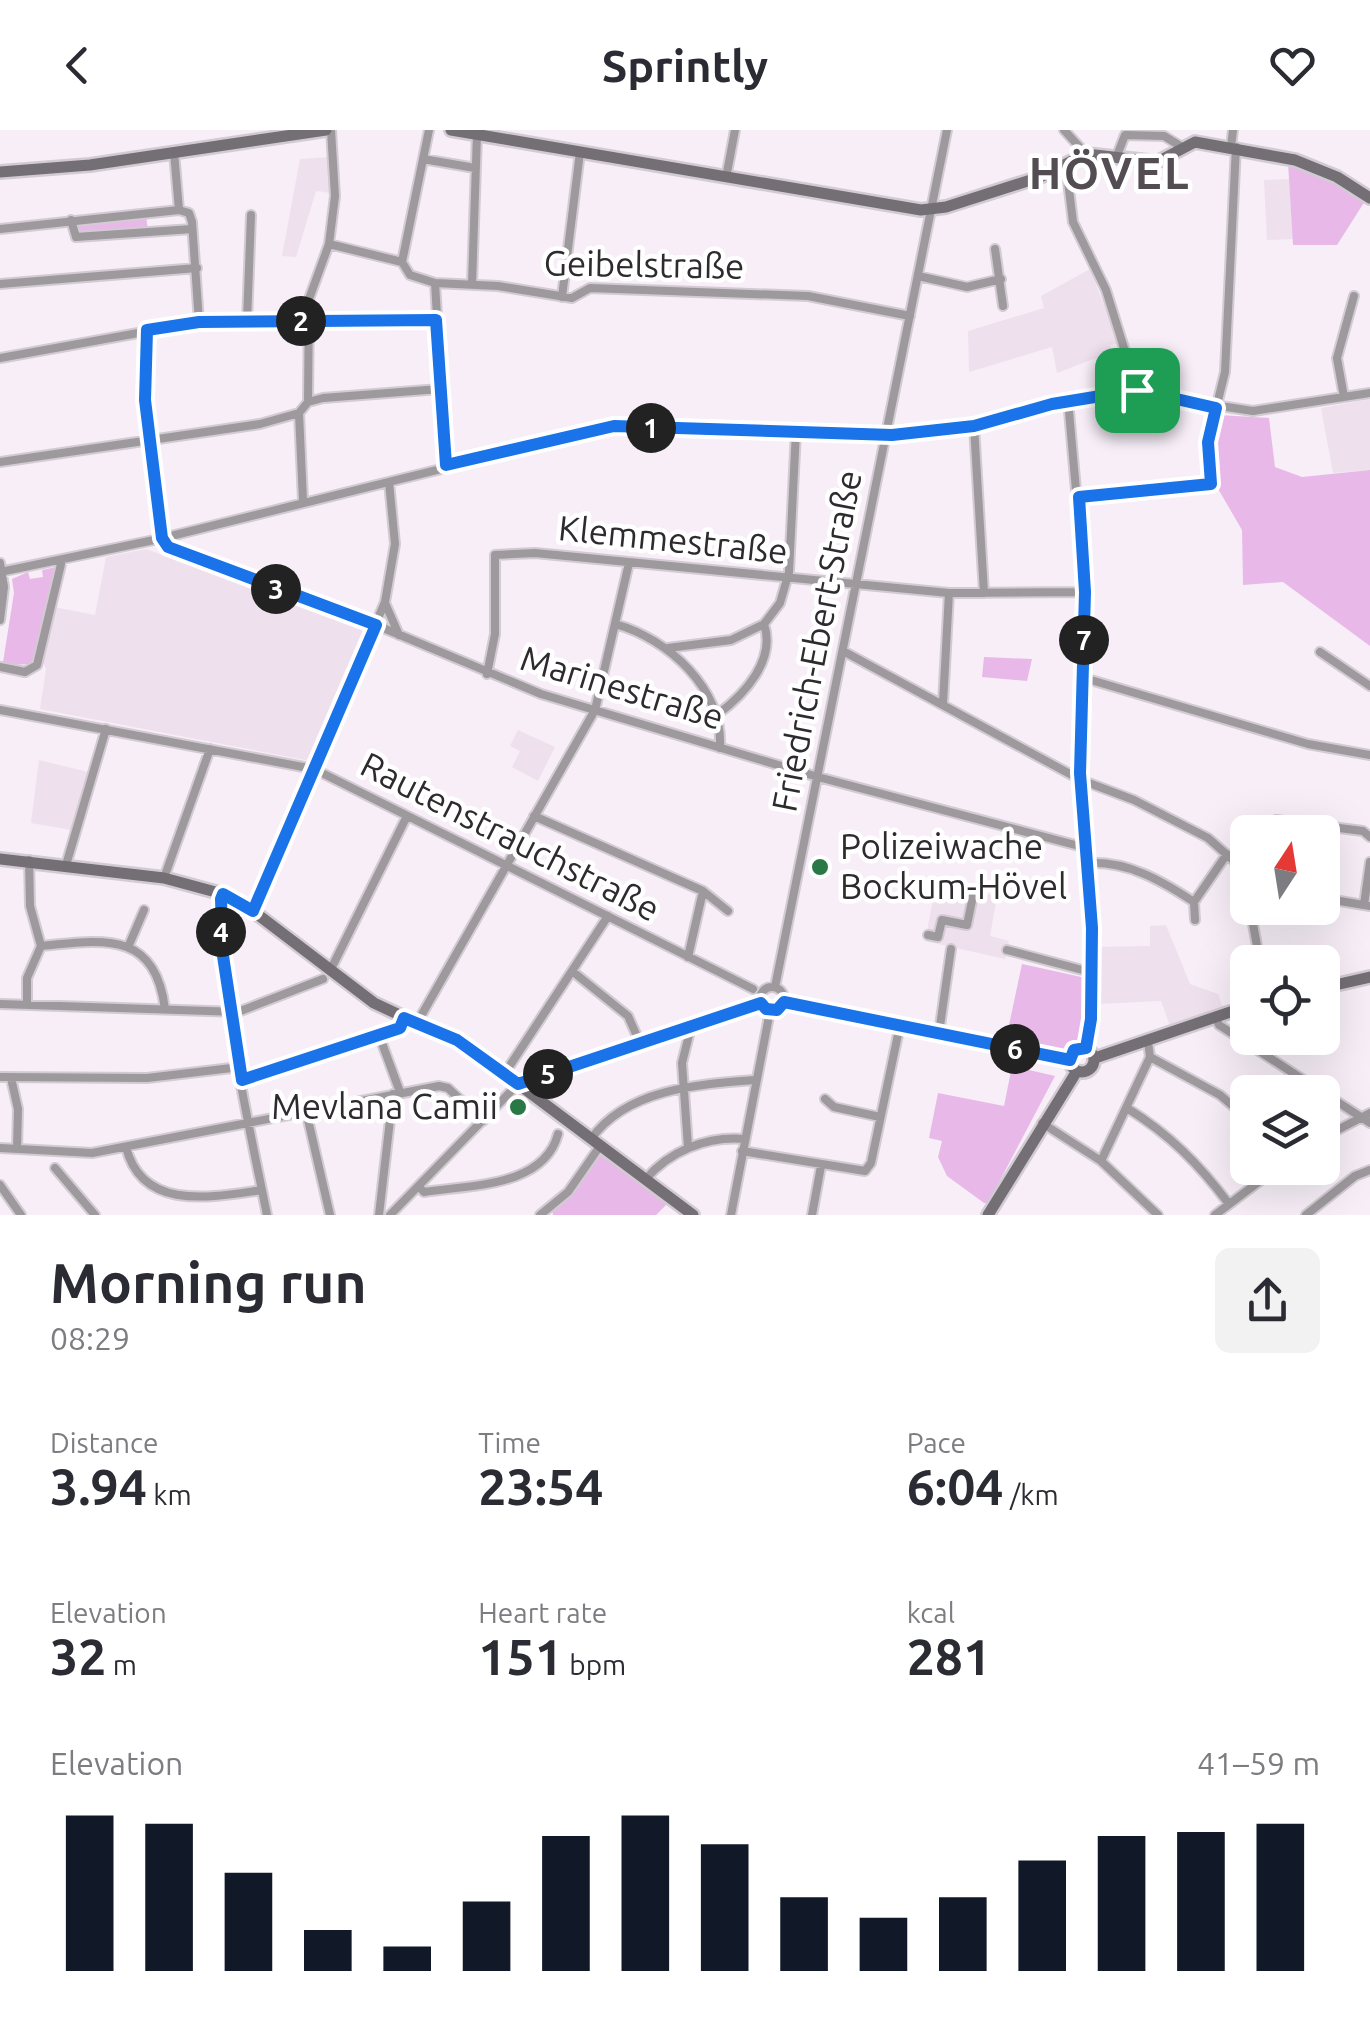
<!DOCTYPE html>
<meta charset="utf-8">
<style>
body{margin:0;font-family:Ubuntu,sans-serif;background:#f2f2f3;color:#2b2b33;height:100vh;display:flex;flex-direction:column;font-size:38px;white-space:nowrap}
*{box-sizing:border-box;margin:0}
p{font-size:32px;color:#7c7c81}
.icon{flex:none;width:55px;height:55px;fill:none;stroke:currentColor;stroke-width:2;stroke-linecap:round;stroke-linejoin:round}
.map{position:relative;height:1085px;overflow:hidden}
.details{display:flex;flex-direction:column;background:#fff;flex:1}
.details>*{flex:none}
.needle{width:65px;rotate:12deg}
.buttons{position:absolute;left:1230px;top:685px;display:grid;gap:20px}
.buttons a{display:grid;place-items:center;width:110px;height:110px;border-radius:15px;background:#fff;box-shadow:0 10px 40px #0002;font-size:50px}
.pin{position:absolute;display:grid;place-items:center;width:85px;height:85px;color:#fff;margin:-42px;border-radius:20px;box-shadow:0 5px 15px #0006}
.km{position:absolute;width:50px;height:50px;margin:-25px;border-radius:50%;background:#222;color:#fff;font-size:28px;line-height:50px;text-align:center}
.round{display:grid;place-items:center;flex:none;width:105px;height:105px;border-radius:15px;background:#f2f2f3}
.overview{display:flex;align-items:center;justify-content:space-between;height:170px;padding:0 50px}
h1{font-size:55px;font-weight:700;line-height:75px}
.stats{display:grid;grid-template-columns:repeat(3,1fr);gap:15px;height:170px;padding:10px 50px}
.stats div{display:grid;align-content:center}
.stats b{font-size:50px;font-weight:700}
.stats small{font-size:28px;font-weight:400}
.stats p{font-size:28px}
.chart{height:280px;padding:20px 50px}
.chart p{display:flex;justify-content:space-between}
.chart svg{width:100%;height:180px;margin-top:10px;stroke:#111827;stroke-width:6}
header{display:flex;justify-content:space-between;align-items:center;height:130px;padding:0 50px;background:#fff;font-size:45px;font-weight:700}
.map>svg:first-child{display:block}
.built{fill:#efe0ee}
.green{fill:#e8b9e8}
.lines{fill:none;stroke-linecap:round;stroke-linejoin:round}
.street-casing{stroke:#d3cbd3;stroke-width:12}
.secondary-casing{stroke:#d3cbd3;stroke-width:16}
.street{stroke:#9d999d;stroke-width:8}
.secondary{stroke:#746f74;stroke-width:11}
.route-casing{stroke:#fff;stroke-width:20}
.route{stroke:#1a73e8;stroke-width:12}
.poi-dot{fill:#2b7847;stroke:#fff;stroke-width:4}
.labels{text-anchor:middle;stroke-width:9;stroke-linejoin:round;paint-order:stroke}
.street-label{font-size:35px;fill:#2e2b2e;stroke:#fff}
.poi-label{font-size:35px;fill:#2e2b2e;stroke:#fff;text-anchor:start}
.district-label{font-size:45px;font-weight:bold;letter-spacing:2.5px;fill:#534c53;stroke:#fff}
</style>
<header><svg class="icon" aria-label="back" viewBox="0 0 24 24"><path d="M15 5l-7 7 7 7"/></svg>Sprintly<svg class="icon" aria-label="heart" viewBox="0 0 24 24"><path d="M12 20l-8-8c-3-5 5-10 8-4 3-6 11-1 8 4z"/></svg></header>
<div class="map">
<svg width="1370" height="1085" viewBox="0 0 1370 1085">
<rect width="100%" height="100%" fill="#f7eef7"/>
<path class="built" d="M330 27 332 63 316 61 296 127 282 126 300 29Z
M1289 49 1293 109 1267 110 1264 50Z
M1090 139 1119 213 1110 215 1112 222 1057 243 1052 217 969 242 968 201 1044 178 1041 166Z
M1370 269V340L1333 343 1321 278Z
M146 419 367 499 310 631 40 579 46 539 41 528 54 477 95 485 106 427Z
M518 600 555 617 538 651 512 637 520 621 510 616Z
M39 630 88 642 71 700 31 693Z
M936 754 997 766 990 806 1009 811 1005 829 925 811Z
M1166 795 1190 854 1218 864 1223 878 1170 896 1161 871 1098 874 1096 817 1150 816V796Z"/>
<path class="green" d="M1288 33 1335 50 1365 71 1337 115H1293Z
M146 86 148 100 75 101 77 92Z
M1219 285 1269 288 1275 337 1302 347 1370 340V516L1283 452 1243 455 1242 400 1217 357 1214 307Z
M56 437 32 534 7 535 3 532 14 463 12 449 28 442 30 449 43 447 42 440Z
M984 527 1032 529 1027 551 982 547Z
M1022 834 1086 848 1087 889 1081 912 1068 915 1063 925 1005 914Z
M1012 936 1055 946 988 1073H984L947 1046 938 1027 942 1011 929 1008 938 963 1004 976Z
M600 1023 667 1074 656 1085H553L552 1080Z"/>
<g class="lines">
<g class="street-casing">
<path id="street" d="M429 0 402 132 410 145 435 153 446 335
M1064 0 1086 24
M1231 17 1233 0
M1116 28 1125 5 1164 6 1182 17
M423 29 475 38
M1066 35 1073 92 1106 160 1137 260
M726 48 735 0
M179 80 189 83 192 92 199 192
M71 90 76 107 192 99
M0 99 179 80 174 22
M329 114 402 132
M995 119 1003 176
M918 146 967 157 1001 149
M435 153 498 156 572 168 590 158 808 166 910 186
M0 154 197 138
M472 154 477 4
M562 167 580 22
M247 191 251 85
M147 200 145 270 162 408
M0 228 199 192 436 189
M1344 267 1337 228 1354 166
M1068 270 1085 462 1080 643 1092 799 1091 889 1086 918
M308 272 309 169 329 114 335 66 331 0
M299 283 303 371
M974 296 984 463
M0 332 260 294 299 283 308 272 323 268 440 259
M1079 367 1211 354 1208 311 1225 242 1236 17
M162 408 177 423 376 495 541 564 818 647 1083 717
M0 433 4 457 0 490
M0 442 159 409 614 296 892 305 974 296 1052 274 1122 261 1253 281 1370 263
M385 473 399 505
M615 494C669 509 723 559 720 618
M668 518 731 510 764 494 780 473 789 442 796 301
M843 521 1081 650 1134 670 1208 708 1234 731 1248 760
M1320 522 1370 556
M0 537 25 542 37 535 62 430
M487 544 495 504V425L535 423 949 463 1085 462
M1084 548 1308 614 1370 625
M943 573 949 463
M0 580 314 639 753 859
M718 584C745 564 776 530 764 494
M534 686 703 761 688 827
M1276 690 1363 701 1370 707
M29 730 30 776 41 816
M1088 733C1128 731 1162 751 1194 772L1227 724
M66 735 106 599
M164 748 210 619
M703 761 728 781
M223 764C207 813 255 1023 267 1085
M1322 768 1370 776
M1194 772 1195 790
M1364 775 1370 732
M1250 778 1260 832
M253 781 385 472 395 414 389 352
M928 805 938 807 942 790 967 795 974 761
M129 815 144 780
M1007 820 1090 842
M330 841 407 686
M572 841 628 886 640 913
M760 869a12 12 0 1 1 24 0a12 12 0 1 1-24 0Z
M775 857 947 0
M784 871 1070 930
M0 874 238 882 323 849
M27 875V848L41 816C103 810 155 800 165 879
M1216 888 1219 895 1370 993
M417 893 595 580 629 433
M939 903 951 819
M379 905 400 962
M1150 927 1220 965 1248 989
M505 943 608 786
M0 947 147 948 240 937
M11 948 18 979 17 1019
M242 950 400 898 405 888
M825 969 834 977 880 987
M1127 978C1170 1005 1198 1033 1229 1074
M306 981 330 1085
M1042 993 1101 1031 1158 1085
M1322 1008 1370 983
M591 1009C627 958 701 954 756 950
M126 1017C142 1082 213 1067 262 1060
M688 1017 682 933 691 897
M0 1018 92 1023 439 956 448 958 483 991
M742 1021 865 1041 871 1033 900 895
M1101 1031 1150 927 1148 912
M55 1038 95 1085
M645 1050C669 1021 707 1006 744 1009
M0 1055 21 1085
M420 1058 424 1062C467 1055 544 1058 558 1004
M379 1085 393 964
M390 1085 518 954 761 873
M540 1085 568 1062 600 1016
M731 1085 770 881
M812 1085 821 1036
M1215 1085 1277 1038
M1306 1085 1355 1046 1370 1040"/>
</g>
<g class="secondary-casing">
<path id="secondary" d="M451 0 921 80 946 77 1040 47 1086 24 1157 32 1195 12 1295 30 1337 47 1370 68
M0 42 90 35 326 0
M0 729 164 748 223 764 253 781 374 873 470 918 693 1085
M1322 858 1370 847
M1070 930a12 12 0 1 1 24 0a12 12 0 1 1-24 0Z
M1095 928 1248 876
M988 1085 1077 941"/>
</g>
<use href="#street" class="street"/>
<use href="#secondary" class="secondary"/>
</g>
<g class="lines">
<g class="route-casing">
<path id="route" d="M436 190 446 335 614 296 892 305 974 296 1052 274 1137 260 1216 278 1208 312 1211 354 1079 367 1085 462 1080 643 1092 798 1091 889 1086 918 1074 920 1070 930 784 872 777 880 766 879 761 873 518 954 457 910 404 888 400 898 242 950 223 826 221 769 223 764 253 781 376 495 168 417 162 408 145 270 147 200 199 192Z"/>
</g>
<use href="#route" class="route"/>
</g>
<g class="poi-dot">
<circle cx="820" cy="737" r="10"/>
<circle cx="518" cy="977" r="10"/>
</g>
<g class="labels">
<g class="street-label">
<text transform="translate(644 135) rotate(1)" y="12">Geibelstraße</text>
<text transform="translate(673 410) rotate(6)" y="12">Klemmestraße</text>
<text transform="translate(817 511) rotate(-79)" y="12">Friedrich-Ebert-Straße</text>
<text transform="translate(622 558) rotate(17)" y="12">Marinestraße</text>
<text transform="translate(510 707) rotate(27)" y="12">Rautenstrauchstraße</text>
</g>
<g class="poi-label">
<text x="840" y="729">Polizeiwache<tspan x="840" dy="40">Bockum-Hövel</tspan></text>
<text x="498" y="989" text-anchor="end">Mevlana Camii</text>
</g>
<g class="district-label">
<text x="1110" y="59">HÖVEL</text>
</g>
</g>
</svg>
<div class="buttons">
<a><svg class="needle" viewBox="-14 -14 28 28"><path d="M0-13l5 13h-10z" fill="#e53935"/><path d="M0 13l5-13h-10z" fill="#7c7c81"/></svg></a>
<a><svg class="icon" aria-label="locate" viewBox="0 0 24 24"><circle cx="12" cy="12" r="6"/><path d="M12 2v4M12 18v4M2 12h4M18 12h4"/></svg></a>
<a><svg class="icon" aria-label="layers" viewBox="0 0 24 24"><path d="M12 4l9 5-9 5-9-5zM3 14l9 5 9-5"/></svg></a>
</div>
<div class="pin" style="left:1137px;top:260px;background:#1e9e55"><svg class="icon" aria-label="arrive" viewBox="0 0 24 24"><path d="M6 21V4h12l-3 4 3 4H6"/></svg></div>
<b class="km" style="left:651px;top:298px">1</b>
<b class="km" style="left:301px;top:191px">2</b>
<b class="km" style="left:276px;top:459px">3</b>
<b class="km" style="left:221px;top:802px">4</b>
<b class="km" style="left:548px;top:944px">5</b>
<b class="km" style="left:1015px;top:919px">6</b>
<b class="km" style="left:1084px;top:510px">7</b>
</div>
<section class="details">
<div class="overview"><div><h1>Morning run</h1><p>08:29</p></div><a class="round"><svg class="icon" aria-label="share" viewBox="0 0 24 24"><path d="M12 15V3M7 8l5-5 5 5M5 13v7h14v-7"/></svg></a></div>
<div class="stats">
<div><p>Distance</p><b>3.94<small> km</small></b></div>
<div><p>Time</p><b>23:54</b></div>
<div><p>Pace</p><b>6:04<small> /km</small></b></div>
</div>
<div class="stats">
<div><p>Elevation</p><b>32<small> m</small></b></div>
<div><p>Heart rate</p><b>151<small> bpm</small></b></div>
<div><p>kcal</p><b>281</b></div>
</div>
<div class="chart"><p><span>Elevation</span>41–59 m</p>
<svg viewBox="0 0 160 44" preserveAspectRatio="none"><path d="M5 44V6M15 44V8M25 44V20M35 44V34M45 44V38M55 44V27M65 44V11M75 44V6M85 44V13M95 44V26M105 44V31M115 44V26M125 44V17M135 44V11M145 44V10M155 44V8"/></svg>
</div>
</section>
